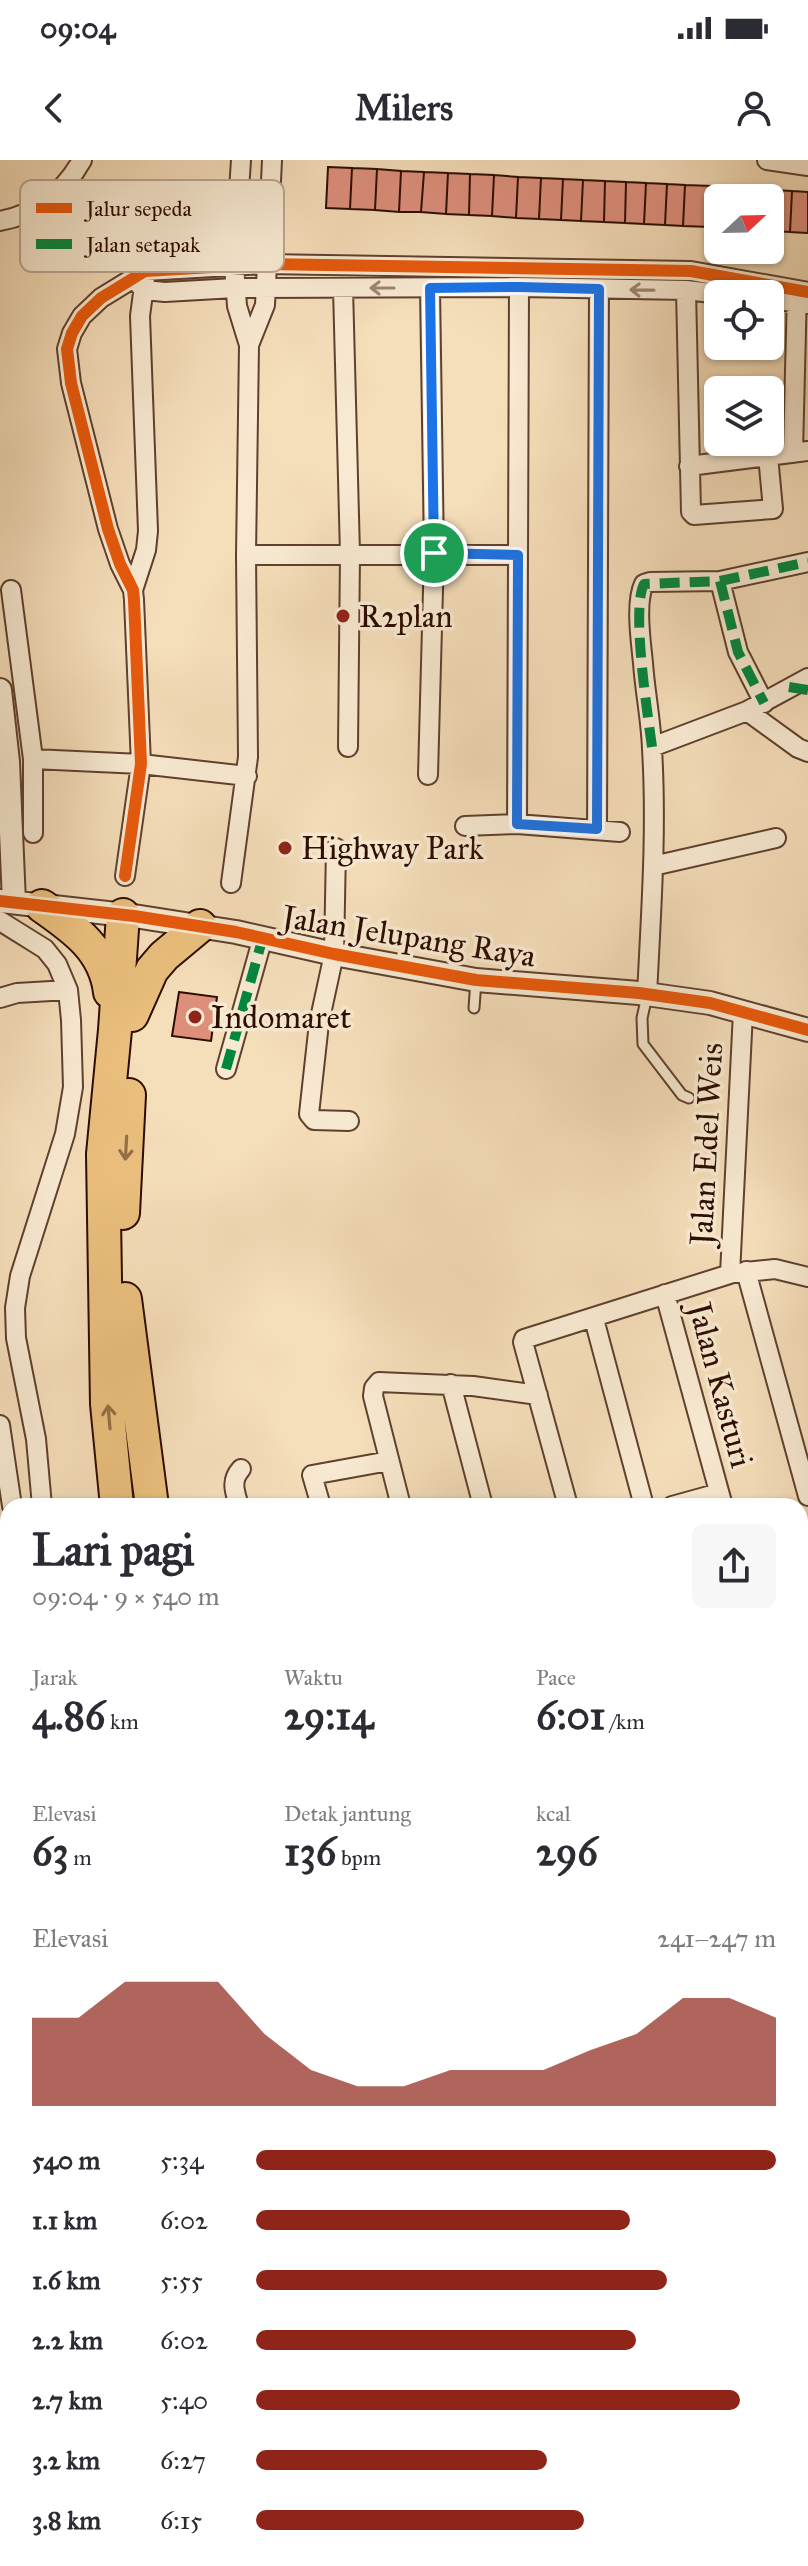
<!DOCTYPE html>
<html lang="id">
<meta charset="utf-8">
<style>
body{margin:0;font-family:"IM FELL Great Primer",serif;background:#f7f7f7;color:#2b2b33;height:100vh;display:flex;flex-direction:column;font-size:30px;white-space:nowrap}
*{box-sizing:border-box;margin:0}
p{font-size:26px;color:#7c7c81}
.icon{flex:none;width:44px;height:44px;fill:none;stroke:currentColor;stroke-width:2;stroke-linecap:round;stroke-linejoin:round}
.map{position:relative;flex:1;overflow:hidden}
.details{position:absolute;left:0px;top:1338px;width:808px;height:1068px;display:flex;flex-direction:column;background:#fff;border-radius:24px 24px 0 0;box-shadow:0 2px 6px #0004}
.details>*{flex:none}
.needle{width:52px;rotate:68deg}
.controls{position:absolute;left:704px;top:24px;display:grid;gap:16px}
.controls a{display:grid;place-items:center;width:80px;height:80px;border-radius:12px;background:#fff;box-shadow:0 2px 6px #0004;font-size:40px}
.pin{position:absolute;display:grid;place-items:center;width:68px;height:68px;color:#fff;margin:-34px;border:4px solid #fff;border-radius:50%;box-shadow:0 2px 8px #0007}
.round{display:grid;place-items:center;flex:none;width:84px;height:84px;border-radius:12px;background:#f7f7f7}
.headline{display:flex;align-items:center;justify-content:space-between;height:136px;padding:0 32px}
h1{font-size:44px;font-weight:700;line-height:60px}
.stats{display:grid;grid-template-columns:repeat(3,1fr);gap:12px;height:136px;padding:8px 32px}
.stats div{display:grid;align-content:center}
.stats b{font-size:40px;font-weight:700}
.stats small{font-size:22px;font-weight:400}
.stats p{font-size:22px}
.chart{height:224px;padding:16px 32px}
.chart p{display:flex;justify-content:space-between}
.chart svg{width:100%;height:144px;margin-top:8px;fill:#8f2418;opacity:.7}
ul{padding:0 32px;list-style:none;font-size:26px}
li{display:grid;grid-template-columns:128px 96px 1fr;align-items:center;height:60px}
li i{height:20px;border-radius:10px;background:#8f2418}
.status{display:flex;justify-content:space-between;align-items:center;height:56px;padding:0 40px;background:#fff;direction:ltr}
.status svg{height:22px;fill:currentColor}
header{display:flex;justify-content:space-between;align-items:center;height:104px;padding:0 32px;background:#fff;font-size:36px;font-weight:700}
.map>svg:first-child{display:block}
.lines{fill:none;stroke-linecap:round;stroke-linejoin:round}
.river{stroke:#a1b9bb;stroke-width:32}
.building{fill:#dd8f7c;stroke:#2d0c00;stroke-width:2}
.service-casing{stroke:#5f402e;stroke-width:13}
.minor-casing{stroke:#5f402e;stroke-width:22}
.tertiary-casing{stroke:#5f402e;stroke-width:26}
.motorway-casing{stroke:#2d0c00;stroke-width:36}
.service{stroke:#f8ead2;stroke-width:9}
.minor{stroke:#f8ead2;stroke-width:18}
.tertiary{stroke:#f8ead2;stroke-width:22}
.motorway{stroke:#eabf7d;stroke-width:32}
.quiet{stroke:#00873e;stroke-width:10;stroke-dasharray:20 10;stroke-linecap:butt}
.cycleway-casing{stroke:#f8ead2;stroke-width:17}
.cycleway{stroke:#e8590c;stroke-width:12}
.oneway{stroke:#9d8674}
.oneway2{stroke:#956e45}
.route-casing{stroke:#fff;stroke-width:16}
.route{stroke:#1a73e8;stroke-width:10}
.poi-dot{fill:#8f2418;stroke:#f8ead2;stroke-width:3}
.labels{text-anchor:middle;stroke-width:7;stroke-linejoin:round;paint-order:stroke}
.poi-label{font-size:32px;fill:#2d0c00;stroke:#f8ead2;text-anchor:start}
.street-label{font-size:32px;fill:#2d0c00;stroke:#f8ead2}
.key{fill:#f8ead2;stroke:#bba793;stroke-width:2}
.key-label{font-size:22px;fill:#2d0c00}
</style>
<div class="status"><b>09:04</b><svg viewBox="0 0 49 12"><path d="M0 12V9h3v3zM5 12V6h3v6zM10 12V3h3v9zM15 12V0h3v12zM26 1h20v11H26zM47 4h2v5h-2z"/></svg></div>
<header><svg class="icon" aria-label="back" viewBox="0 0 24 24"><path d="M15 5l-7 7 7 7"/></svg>Milers<svg class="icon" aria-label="person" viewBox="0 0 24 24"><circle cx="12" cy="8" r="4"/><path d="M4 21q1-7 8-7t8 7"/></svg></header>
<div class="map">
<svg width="808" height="2406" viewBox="0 0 808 2406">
<rect width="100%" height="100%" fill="#f5deba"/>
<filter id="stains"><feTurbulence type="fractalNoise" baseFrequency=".0025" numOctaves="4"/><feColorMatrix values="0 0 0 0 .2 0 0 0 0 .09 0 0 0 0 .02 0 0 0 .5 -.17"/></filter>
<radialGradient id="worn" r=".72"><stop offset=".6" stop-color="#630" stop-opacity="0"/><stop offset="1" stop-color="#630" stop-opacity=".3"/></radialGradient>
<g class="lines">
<path class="river" d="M0 1471 8 1474
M800 1530 808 1533
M0 2358 8 2350"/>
</g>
<path class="building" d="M328 7 352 8 350 49 326 48Z
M352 8 377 9 375 50 350 49Z
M377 9 401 11 399 52 375 50Z
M401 11 424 12 421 52H399Z
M424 12 448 13 446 54 421 52Z
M448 13 470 14 469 55 446 54Z
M470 14 494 15 492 56 469 55Z
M494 15 518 17 516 58 492 56Z
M518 17 541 18 539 59 516 58Z
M541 18 563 19 561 60 539 59Z
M563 19 583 20 581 61 561 60Z
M583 20 605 21 604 62 581 61Z
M605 21 626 22 625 63 604 62Z
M626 22 646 23 644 64 625 63Z
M646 23 667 24 665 65 644 64Z
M667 24 685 25 683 66 665 65Z
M685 25 712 26 710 67 683 66Z
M712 26 734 28 733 38H718V68L710 67Z
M734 28 753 29V38H733Z
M753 29 772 30 770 71V38H753Z
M772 30 792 31 790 72 770 71Z
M792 31 808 32V73L790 72Z
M179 832 217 837 211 881 172 876Z"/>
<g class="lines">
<g class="service-casing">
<path id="service" d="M647 836 642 858 643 884 682 935 689 938
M474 848 476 820"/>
</g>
<g class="minor-casing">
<path id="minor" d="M767 0 808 6
M0 61C37 54 64 32 82 0
M133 118 144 130 165 132 235 128 519 127 686 130 720 134
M343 128 350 394 348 587
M686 130 691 352 694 355 773 349 768 296
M770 139 808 144
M249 185 265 145 272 0
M793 292 797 130
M689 306 808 291
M246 395H518
M720 421 738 492 764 543
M11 430 33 599
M133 430 146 390 148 371 140 156 145 118
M747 551 798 588 808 592
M652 587 747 551 808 518
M428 615 434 393 430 128
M517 664 519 127
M465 666 517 664 620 672
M597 669 599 129
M33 673V599L141 604 247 616
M336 688 334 794 319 863 309 954 314 960 349 961
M653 706 776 678
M125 716 141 604 134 440 133 430 120 404 108 369 71 223 67 189 72 173 82 156 101 138 145 111 265 104 691 111 808 132
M231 723 248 597 246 395 249 185 237 146 234 106 241 0
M0 761 45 789 57 804 68 830 71 860 73 927 65 974 20 1116 15 1148 16 1178 36 1279 42 1346
M647 835C651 753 657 671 652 589 651 560 645 532 643 503 641 483 635 442 644 424L650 422 720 421 808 402
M0 838 17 833 68 830
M226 909 263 777
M746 1111 808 1336
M736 1113 775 1109 808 1117
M665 1134 723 1346
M594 1159 644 1346
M451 1224 483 1346
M0 1265 12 1346
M239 1346C235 1332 230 1321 241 1309
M321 1346 312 1315 389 1301
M401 1346 373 1236 374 1228 379 1222 473 1226 538 1235
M568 1346 523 1182 524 1179 730 1114 743 852
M672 1346 719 1333
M0 1413 8 1407
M800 1483 808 1487
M0 1650 8 1637
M0 1750 8 1767"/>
</g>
<g class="tertiary-casing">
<path id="tertiary" d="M0 530 8 602 14 742
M0 741 134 756 236 772 334 794 476 820 639 833 710 843 808 870
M800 2388 808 2384
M763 2406 779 2398"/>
</g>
<g class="motorway-casing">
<path id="motorway" d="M42 746C75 769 105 790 110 832
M132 855 152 810 164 796 200 766
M123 1053 129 935
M125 1139 152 1346
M117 1346 107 1244 103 994 115 870 123 755
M142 2406 143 2398
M165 2406 167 2398"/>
</g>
<use href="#service" class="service"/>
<use href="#minor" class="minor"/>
<use href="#tertiary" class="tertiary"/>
<use href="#motorway" class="motorway"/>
<path class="quiet" d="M720 421 738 492 764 543
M789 527 808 530
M652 587C648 556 631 449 644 424L720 421 808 402
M226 909 263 777
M0 2214 8 2225
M0 2329 8 2325"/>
<g class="cycleway-casing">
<path id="cycleway" d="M125 716 141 604 134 440 133 430 120 404 108 369 71 223 67 189 72 173 82 156 101 138 145 111 265 104 691 111 808 132
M0 741 134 756 236 772 334 794 476 820 639 833 710 843 808 870"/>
</g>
<use href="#cycleway" class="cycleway"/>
</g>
<defs><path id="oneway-shaft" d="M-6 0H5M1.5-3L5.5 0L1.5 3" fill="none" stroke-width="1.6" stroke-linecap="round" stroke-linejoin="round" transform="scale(2)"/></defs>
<g class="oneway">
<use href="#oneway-shaft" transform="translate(382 128) rotate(180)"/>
<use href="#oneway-shaft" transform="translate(642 130) rotate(-179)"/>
</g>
<g class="oneway2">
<use href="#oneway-shaft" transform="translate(126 988) rotate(93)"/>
<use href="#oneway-shaft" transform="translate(109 1257) rotate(-95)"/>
</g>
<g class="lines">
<g class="route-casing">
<path id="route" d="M519 127 599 129 597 669 517 664 518 395 434 393 430 128Z"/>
</g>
<use href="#route" class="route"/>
</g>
<g class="poi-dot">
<circle cx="343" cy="456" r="8"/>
<circle cx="285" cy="688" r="8"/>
<circle cx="195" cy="857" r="8"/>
</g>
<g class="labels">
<g class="poi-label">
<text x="359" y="467">R2plan</text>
<text x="301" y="699">Highway Park</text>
<text x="211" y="868">Indomaret</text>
</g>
<g class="street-label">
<text transform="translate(409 776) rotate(9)" y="11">Jalan Jelupang Raya</text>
<text transform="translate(706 984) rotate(-87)" y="11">Jalan Edel Weis</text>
<text transform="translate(721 1225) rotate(75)" y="11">Jalan Kasturi</text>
</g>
</g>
<rect x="20" y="20" width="264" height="92" rx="12" class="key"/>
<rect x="36" y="43" width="36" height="10" fill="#e8590c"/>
<rect x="36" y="79" width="36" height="10" fill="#00873e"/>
<g class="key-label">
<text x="86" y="56">Jalur sepeda</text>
<text x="86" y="92">Jalan setapak</text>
</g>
<rect width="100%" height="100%" filter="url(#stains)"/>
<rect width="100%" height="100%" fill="url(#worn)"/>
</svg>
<div class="controls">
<a><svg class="needle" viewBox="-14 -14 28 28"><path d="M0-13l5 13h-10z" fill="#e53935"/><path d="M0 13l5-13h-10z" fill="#7c7c81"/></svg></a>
<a><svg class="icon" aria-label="locate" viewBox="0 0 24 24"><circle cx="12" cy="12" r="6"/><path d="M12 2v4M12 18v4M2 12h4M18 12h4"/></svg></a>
<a><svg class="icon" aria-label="layers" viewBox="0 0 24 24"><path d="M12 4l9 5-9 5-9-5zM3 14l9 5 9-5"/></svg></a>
</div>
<div class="pin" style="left:434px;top:393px;background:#1e9e55"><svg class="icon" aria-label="arrive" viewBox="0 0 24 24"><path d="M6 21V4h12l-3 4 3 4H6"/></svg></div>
<section class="details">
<div class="headline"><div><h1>Lari pagi</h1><p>09:04 · 9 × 540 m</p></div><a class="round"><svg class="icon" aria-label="share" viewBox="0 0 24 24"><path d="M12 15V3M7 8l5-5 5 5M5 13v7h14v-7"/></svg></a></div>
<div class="stats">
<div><p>Jarak</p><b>4.86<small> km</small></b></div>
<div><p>Waktu</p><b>29:14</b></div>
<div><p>Pace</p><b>6:01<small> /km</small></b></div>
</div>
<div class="stats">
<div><p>Elevasi</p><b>63<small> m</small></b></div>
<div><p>Detak jantung</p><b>136<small> bpm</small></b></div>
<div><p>kcal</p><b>296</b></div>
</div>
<div class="chart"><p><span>Elevasi</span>241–247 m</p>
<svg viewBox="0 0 160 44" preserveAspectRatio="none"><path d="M0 44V17L10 17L20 6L30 6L40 6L50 22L60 33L70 38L80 38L90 33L100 33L110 33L120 27L130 22L140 11L150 11L160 17V44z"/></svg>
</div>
<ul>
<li><b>540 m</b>5:34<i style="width:100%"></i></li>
<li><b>1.1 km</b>6:02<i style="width:72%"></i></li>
<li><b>1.6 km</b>5:55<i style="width:79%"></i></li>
<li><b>2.2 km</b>6:02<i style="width:73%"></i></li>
<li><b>2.7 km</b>5:40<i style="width:93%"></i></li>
<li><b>3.2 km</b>6:27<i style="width:56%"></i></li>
<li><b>3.8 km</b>6:15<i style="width:63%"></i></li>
</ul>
</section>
</div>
